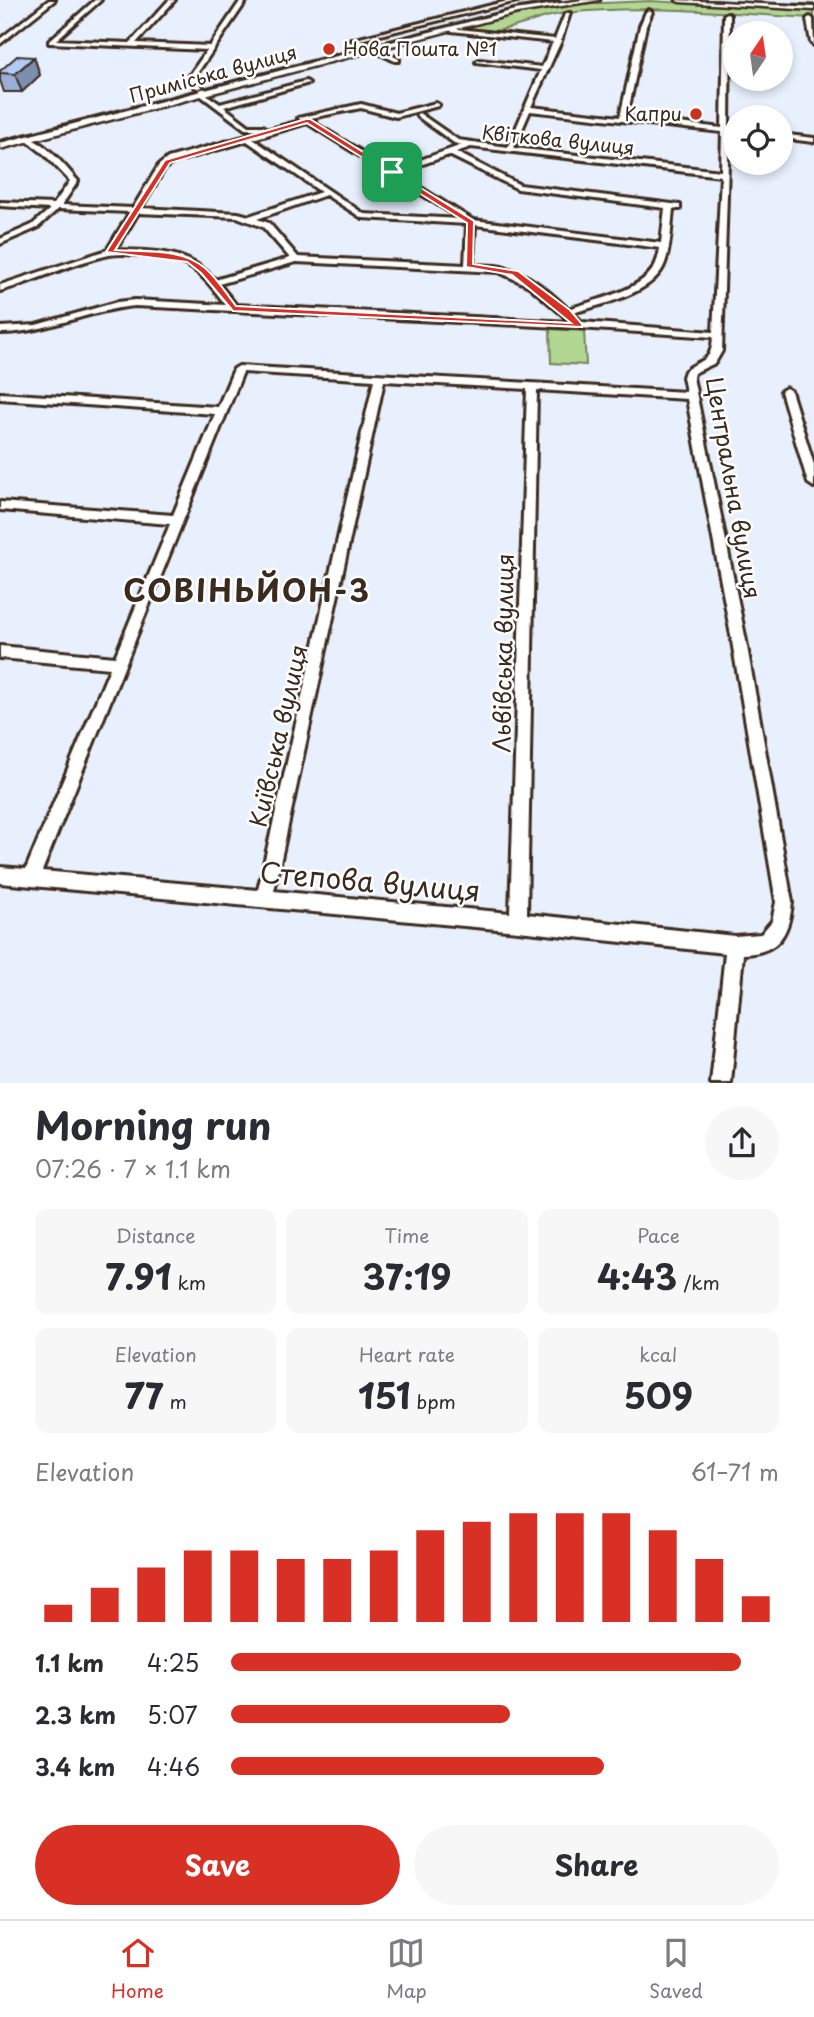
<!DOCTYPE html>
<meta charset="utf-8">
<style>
body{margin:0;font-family:"Playpen Sans",sans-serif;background:#f7f7f7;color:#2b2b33;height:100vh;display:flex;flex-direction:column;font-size:26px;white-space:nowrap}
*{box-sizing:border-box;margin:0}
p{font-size:23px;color:#7c7c81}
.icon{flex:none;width:38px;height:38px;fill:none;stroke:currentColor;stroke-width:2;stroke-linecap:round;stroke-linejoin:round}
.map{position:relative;height:1083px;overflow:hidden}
.details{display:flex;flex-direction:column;background:#fff;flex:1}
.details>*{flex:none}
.needle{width:46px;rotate:13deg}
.buttons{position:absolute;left:723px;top:21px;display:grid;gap:14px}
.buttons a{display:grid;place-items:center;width:70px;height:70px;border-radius:50%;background:#fff;box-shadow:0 4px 10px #0003;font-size:35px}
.pin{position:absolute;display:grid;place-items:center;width:60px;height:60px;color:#fff;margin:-30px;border-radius:14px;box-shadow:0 4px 10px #0006}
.round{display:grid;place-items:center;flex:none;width:74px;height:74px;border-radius:37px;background:#f7f7f7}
.headline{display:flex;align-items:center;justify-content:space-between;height:119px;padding:0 35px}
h1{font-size:38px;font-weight:700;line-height:52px}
.figures{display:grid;grid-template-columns:repeat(3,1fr);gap:10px;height:119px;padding:7px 35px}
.figures div{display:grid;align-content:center;border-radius:14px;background:#f7f7f7;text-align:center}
.figures b{font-size:35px;font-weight:700}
.figures small{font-size:19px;font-weight:400}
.figures p{font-size:19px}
.chart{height:196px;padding:14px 35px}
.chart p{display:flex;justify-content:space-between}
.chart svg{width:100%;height:126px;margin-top:7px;stroke:#d93025;stroke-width:6}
.action{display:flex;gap:14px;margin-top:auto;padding:14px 35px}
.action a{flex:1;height:80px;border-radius:42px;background:#d93025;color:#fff;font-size:28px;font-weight:700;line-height:80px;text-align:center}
.action a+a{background:#f7f7f7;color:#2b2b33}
ul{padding:0 35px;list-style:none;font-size:23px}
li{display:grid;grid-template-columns:112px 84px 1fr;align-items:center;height:52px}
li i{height:18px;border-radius:9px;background:#d93025}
.tab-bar{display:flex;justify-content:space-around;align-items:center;height:98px;border-top:2px solid #e1e1e2;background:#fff;font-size:19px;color:#7c7c81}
.tab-bar a{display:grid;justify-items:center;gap:4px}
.tab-bar .on{color:#d93025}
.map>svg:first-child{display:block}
.green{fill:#b1d793;stroke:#768058;stroke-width:2}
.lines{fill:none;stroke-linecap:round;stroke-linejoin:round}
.minor-casing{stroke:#3b2a1e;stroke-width:6}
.tertiary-casing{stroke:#3b2a1e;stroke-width:5}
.minor{fill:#fff;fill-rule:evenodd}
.tertiary{fill:#fff;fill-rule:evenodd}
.tram{stroke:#3b2a1e;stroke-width:2}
.wall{fill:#99afd6;stroke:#3b2a1e;stroke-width:2}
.shaded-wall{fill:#7d8fae;stroke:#3b2a1e;stroke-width:2}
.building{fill:#b2ccf9;stroke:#3b2a1e;stroke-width:2}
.route{fill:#d93025;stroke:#fff;stroke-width:2;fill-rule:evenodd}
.poi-dot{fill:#c8321e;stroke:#fff;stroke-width:2.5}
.labels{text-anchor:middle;stroke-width:5;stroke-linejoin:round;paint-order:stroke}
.far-poi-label{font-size:19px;fill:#3b2a1e;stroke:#fff;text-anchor:start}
.far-street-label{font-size:19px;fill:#3b2a1e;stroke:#fff}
.street-label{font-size:23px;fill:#3b2a1e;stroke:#fff}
.near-street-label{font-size:28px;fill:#3b2a1e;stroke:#fff}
.district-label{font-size:30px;font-weight:bold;letter-spacing:2px;fill:#3b2a1e;stroke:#fff}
</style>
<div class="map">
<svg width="814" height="1083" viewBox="0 0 814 1083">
<rect width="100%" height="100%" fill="#e8f0fd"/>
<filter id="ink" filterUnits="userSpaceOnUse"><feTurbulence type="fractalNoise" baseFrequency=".0143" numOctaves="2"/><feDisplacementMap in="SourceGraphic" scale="14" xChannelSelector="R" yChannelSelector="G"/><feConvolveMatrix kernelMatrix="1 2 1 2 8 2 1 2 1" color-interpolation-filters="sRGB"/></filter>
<g filter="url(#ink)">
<path class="green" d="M650 1 814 10V18C733 14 649 4 567 13 533 16 497 41 464 28L557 5Z
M550 329 584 331 586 365 551 363Z"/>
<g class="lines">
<g class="minor-casing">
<path id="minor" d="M49 0H55L0 44V39Z
M95 0H101L56 40 130 43 169 0H175L136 43 210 46 241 0H247L196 75 199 84 209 92 207 95 220 104 306 81 309 83 224 107 249 126H263L266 128 263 130 245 129 200 95 202 92 193 85 190 75 207 50 49 43V41Z
M512 0H521L360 40 399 59V61H395L352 40Z
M649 10 652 12 646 26 627 117 722 128 724 15 727 13 730 15 729 128 735 129V133L729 132 722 351 715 363 694 373 693 377 746 641 792 902C789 935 778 953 743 954L731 1083H711L725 953 518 931 0 883V867L26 869 110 668 0 658V646L115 657 170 524 0 510V502L173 515 215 414 0 399V393L218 407 234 369 239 366 686 392 683 377 685 371C702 357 711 365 713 337L579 328 135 306C88 310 47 333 0 333V327L36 325 117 302 135 300 226 305C215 291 204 275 188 266 173 257 126 252 109 255 72 263 36 281 0 291V285L107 250 130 212 58 209 37 228 0 244V239L32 225 50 209 0 206V202L54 204 70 181 44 154 26 140V138C43 139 66 167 78 181L62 205 133 208 159 165 168 158 243 137 244 136 308 119 392 170 462 145 454 143 417 116 416 115 419 113 458 140 508 147 541 70 476 62 479 60 542 67 553 42 451 31 449 28 555 39 565 14 570 13 561 41 531 107 620 117 640 26 646 12ZM530 111 722 132 721 171 514 148ZM307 123 461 219 364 214 253 139ZM247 141 321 192 249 216 238 213 141 208 165 168 174 162ZM471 147 721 176 713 332 582 322 573 313C601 304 654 294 665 263 671 246 671 227 673 209H680V205L520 185 456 152ZM449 155 518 189 665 208 661 243 473 220 397 173ZM326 195 362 218 467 224 465 265 298 257 269 223 257 219ZM138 213 237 217 263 227 290 258 215 280C187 249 155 251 116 250ZM475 225 660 248C659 255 657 263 653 269 639 291 592 301 568 309 549 291 527 272 502 267 493 265 483 266 473 265ZM296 262 499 272 529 286 571 322 236 305 219 284ZM243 372 374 380 258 890 42 871ZM384 381 527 389 510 913 274 891ZM537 390 687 399 732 641 776 902 772 921 761 934 735 936 527 914Z
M810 17 813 19 814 45 811 43 807 19Z
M436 103 439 105 438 106 396 117 361 108 301 120 298 118 361 104 396 113Z
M780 134 814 138V142L780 138Z
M786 388 791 391 814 465V487L808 483 781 391Z"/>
</g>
<g class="tertiary-casing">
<path id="tertiary" d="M582 0H600L517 13 0 149V143L515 10Z
M676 0 814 6V10L679 2Z"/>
</g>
<use href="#minor" class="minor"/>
<use href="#tertiary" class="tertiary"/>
<path class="tram" d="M710 0 814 6
M0 140 514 8 560 0"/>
</g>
<path class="wall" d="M34 57 40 75 22 92H4L0 80V71Z"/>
<path class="shaded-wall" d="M34 57 40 75 22 92 15 74Z"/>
<path class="building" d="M17 56 34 57 15 74 0 73V71Z"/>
</g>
<path class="route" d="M306 119H310L474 221 473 264 518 271 570 310 582 324V327L233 311 201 273 187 262 106 252 165 160ZM307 123 467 223 466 267 512 275 571 323 236 306C226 293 217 278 205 268 181 248 144 252 115 250L170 163Z"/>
<g class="poi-dot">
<circle cx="329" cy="49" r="7"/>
<circle cx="696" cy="114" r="7"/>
</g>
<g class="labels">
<g class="far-poi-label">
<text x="343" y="56">Нова Пошта №1</text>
<text x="682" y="121" text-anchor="end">Капри</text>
</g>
<g class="far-street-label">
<text transform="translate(213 74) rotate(-15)" y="7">Приміська вулиця</text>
<text transform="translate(558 140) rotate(6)" y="7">Квіткова вулиця</text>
</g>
<g class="street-label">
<text transform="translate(733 488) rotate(80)" y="8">Центральна вулиця</text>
<text transform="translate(504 653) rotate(-89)" y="8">Львівська вулиця</text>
<text transform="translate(279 736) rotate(-77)" y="8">Київська вулиця</text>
</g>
<g class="near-street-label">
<text transform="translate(370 882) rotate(5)" y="10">Степова вулиця</text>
</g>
<g class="district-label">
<text x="247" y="602">СОВІНЬЙОН-3</text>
</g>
</g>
</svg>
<div class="buttons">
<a><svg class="needle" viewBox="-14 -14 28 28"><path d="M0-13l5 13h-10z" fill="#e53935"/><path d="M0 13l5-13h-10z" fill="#7c7c81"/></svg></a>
<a><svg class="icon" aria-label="locate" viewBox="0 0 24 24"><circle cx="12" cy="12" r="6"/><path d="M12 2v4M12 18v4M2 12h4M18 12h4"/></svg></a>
</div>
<div class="pin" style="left:392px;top:172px;background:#1e9e55"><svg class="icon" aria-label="arrive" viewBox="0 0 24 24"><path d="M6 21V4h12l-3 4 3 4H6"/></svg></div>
</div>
<section class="details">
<div class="headline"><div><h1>Morning run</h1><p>07:26 · 7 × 1.1 km</p></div><a class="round"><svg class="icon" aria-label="share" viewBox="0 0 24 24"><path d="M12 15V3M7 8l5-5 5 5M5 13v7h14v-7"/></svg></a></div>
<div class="figures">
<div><p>Distance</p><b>7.91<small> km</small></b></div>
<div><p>Time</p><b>37:19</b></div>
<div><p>Pace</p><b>4:43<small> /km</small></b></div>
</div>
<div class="figures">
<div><p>Elevation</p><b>77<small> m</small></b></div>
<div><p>Heart rate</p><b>151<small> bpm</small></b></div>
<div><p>kcal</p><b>509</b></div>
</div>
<div class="chart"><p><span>Elevation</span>61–71 m</p>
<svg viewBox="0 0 160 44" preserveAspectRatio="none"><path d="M5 44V38M15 44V32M25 44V25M35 44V19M45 44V19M55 44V22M65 44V22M75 44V19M85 44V12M95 44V9M105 44V6M115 44V6M125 44V6M135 44V12M145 44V22M155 44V35"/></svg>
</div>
<ul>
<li><b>1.1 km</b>4:25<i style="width:93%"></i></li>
<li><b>2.3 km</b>5:07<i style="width:51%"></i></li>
<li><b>3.4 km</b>4:46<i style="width:68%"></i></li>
</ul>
<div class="action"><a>Save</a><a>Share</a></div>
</section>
<nav class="tab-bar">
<a class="on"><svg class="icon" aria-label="home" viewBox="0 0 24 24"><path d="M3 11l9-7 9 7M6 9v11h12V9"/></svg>Home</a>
<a><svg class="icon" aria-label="map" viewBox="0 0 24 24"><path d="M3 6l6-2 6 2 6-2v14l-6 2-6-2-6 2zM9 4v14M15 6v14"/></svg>Map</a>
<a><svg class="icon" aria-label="saved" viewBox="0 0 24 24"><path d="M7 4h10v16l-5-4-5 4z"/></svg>Saved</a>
</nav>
